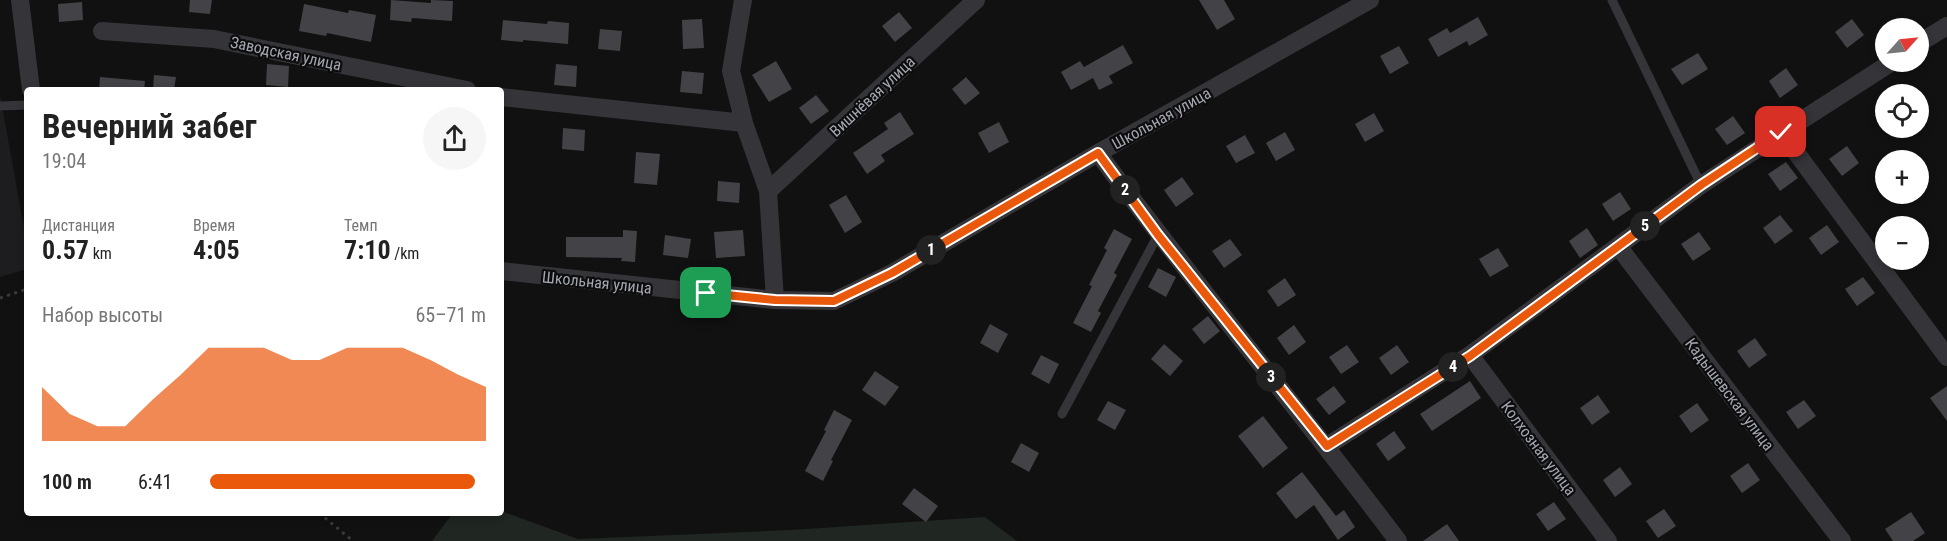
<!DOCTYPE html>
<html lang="ru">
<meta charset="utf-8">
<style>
body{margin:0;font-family:"Roboto Condensed",sans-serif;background:#f6f6f6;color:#222;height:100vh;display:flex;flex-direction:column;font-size:22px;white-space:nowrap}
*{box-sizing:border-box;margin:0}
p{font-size:20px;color:#767676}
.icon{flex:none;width:33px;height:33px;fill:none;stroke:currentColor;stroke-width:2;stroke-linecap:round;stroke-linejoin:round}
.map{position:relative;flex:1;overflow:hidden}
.details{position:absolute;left:24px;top:87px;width:480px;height:429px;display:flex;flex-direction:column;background:#fff;border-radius:6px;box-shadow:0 3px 9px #0003}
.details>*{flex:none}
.needle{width:39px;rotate:63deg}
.tools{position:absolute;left:1875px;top:18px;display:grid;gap:12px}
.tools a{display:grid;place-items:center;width:54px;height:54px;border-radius:50%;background:#fff;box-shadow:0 3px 9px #0003;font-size:30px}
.pin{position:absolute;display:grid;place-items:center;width:51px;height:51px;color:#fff;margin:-26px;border-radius:12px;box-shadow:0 3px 9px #0006}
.km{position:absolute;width:30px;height:30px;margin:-15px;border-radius:50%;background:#222;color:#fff;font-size:16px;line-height:30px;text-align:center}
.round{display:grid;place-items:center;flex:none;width:63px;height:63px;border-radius:32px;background:#f6f6f6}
.headline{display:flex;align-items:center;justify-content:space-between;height:102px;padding:0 18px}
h1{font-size:33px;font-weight:700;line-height:45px}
.figures{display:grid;grid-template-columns:repeat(3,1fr);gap:9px;height:102px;padding:6px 18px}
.figures div{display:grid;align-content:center}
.figures b{font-size:26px;font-weight:700}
.figures small{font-size:16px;font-weight:400}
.figures p{font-size:16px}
.chart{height:168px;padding:12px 18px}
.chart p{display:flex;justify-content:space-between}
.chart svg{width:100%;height:108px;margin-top:6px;fill:#ea580c;opacity:.7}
ul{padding:0 18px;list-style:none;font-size:20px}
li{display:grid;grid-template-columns:96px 72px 1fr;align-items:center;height:45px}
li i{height:15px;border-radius:8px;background:#ea580c}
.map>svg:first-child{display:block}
.built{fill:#1d1d1f}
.green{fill:#202621}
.building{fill:#434347}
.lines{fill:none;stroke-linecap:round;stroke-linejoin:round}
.path{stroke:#393a3e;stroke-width:3;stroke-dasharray:3 4.5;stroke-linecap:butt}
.service{stroke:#353539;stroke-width:9}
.minor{stroke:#353539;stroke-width:18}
.route-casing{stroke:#fff;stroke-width:12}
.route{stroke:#ea580c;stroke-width:8}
.labels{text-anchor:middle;stroke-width:4.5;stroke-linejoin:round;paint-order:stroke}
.street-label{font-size:16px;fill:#a4a7b1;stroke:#0c0c0d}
</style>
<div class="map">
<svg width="1947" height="541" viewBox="0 0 1947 541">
<rect width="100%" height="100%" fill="#111112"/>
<path class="built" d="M0 95 27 244V269L0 277Z"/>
<path class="green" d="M501 511 578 539 791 530 985 517 1017 541H432L453 513H501Z"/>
<path class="building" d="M190 0H212L210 14 189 12Z
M391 0 431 3V0L453 1 452 21 412 18 411 22 390 20Z
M1199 0H1224L1235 19 1217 30Z
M82 2 83 20 59 22 58 4Z
M304 4 348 13 349 10 376 15 371 42 327 33 326 36 299 31Z
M899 12 912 28 895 42 882 26Z
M1478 17 1488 35 1469 46 1467 41 1438 57 1428 39 1447 28 1450 33Z
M702 19 704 48 683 49 682 20Z
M1852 19 1864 35 1847 48 1835 32Z
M503 20 547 24 548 21 569 23 568 44 523 40V42L501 40Z
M600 29 622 31 620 51 598 49Z
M1123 45 1133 63 1109 76 1113 83 1099 90 1093 78 1071 90 1061 72 1080 61 1084 67Z
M1399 46 1409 63 1390 74 1380 56Z
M1698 53 1708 69 1682 85 1671 69Z
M776 61 792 89 769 102 752 75Z
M267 64 289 66 288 87 266 85Z
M556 64 577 66 576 87 554 85Z
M1786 68 1798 85 1780 98 1769 81Z
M682 71 704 73 702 94 680 92Z
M154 75 176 77 174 90H153Z
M100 77 145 81 144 90H99Z
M966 77 980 93 965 105 952 89Z
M816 95 829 111 811 124 799 108Z
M900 112 914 134 881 155 885 161 867 174 853 153 888 129 884 123Z
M1374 113 1384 131 1365 142 1355 124Z
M1733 116 1745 133 1727 145 1715 129Z
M999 122 1009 142 989 153 978 133Z
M563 128 585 130 584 151 562 149Z
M1285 132 1295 150 1276 161 1266 143Z
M1245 135 1255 153 1236 163 1226 146Z
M1847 146 1859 163 1842 176 1829 159Z
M636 152 660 154 657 185 634 183Z
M1786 162 1798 178 1780 191 1768 174Z
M1182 177 1194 194 1176 207 1164 190Z
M718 181 740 183 739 203 717 201Z
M1620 192 1631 209 1613 221 1602 204Z
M846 195 862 222 845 233 829 205Z
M1780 215 1793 231 1775 244 1763 228Z
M1827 225 1839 242 1821 255 1809 238Z
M1587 228 1598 245 1580 258 1569 241Z
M1114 229 1132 239 1114 273 1117 275 1098 311 1101 313 1091 332 1073 323 1092 286 1089 285 1107 250 1104 248Z
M623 230 637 231 635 262 621 261 622 258 566 257V237H623Z
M743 230 745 256 716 258 714 232Z
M1699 232 1711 249 1693 261 1681 244Z
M665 235 691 239 688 258 663 255Z
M1230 239 1242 255 1224 268 1212 251Z
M1498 248 1509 266 1490 277 1479 259Z
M1158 268 1176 277 1166 297 1148 287Z
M1863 277 1875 293 1857 306 1845 289Z
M1285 278 1296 295 1278 307 1267 291Z
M1208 316 1220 331 1204 344 1192 329Z
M990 324 1008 334 998 353 980 343Z
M1294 325 1306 342 1289 355 1277 338Z
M1755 338 1767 355 1749 368 1737 351Z
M1164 344 1183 361 1170 376 1151 359Z
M1347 345 1359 362 1341 374 1329 357Z
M1397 345 1409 362 1391 375 1379 358Z
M1041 355 1059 364 1049 384 1031 374Z
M875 371 899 387 885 406 862 390Z
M1470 381 1481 398 1432 431 1420 414Z
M1334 386 1346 402 1329 415 1316 399Z
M1947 386V421L1930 398Z
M1598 395 1610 412 1592 425 1580 408Z
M1804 400 1816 416 1798 429 1786 412Z
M1108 401 1126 410 1115 430 1097 420Z
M1697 403 1709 420 1691 433 1679 416Z
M834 410 852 420 831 460 833 461 823 481 805 471 826 431 824 430Z
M1263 416 1288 448 1263 468 1238 436Z
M1394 431 1406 448 1388 461 1376 444Z
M1021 443 1039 453 1029 472 1011 462Z
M1748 463 1760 480 1742 493 1730 476Z
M1620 467 1632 484 1615 497 1603 480Z
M1302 472 1336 516 1344 510 1355 527 1338 540 1314 505 1296 519 1276 493Z
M914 488 938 506 926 522 902 504Z
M1554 502 1566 519 1548 531 1536 514Z
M1664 509 1676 526 1658 538 1646 521Z
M1911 512 1925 533 1913 541H1893L1885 529Z
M1447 524 1459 541H1423Z"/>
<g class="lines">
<path class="path" d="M0 298 27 289
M319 513 353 541"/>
<path class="service" d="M1612 0 1701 185
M0 106 27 105
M1062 414 1158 235"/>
<path class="minor" d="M20 0 31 90
M743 0 731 71 744 123 768 191 775 300
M102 31 214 39 467 90
M1918 44 1947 26
M501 97 744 123
M1781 132 1947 357
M1098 153C1195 285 1300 410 1398 541
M768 191 976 0
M1618 246 1842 541
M501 271 775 300 834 301 892 273 1098 153 1370 0
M1470 355 1608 541
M1327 446 1470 355 1701 185 1892 62"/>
</g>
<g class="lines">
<g class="route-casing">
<path id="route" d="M706 293 775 300 834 301 892 273 1098 153 1158 235 1327 446 1470 356 1701 185 1781 132"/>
</g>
<use href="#route" class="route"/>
</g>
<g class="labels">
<g class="street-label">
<text transform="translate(286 53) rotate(12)" y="6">Заводская улица</text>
<text transform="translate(872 96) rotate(-43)" y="6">Вишнёвая улица</text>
<text transform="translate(1161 118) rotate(-29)" y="6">Школьная улица</text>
<text transform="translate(597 282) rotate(6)" y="6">Школьная улица</text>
<text transform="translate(1730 394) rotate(53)" y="6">Кадышевская улица</text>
<text transform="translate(1539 448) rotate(53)" y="6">Колхозная улица</text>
</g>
</g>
</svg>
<div class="tools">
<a><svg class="needle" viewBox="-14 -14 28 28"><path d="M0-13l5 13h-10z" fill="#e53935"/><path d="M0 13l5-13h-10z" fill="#767676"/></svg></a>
<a><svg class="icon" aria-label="locate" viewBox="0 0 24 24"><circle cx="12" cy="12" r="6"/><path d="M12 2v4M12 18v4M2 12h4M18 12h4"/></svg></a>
<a>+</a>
<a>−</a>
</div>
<div class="pin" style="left:706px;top:293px;background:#1e9e55"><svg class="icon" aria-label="arrive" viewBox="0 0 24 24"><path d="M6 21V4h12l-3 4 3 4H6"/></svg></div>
<div class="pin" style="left:1781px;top:132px;background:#d93025"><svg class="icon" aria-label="check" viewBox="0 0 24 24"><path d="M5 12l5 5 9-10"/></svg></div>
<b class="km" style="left:931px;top:250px">1</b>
<b class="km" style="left:1125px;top:190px">2</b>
<b class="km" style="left:1271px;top:377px">3</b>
<b class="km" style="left:1453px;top:367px">4</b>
<b class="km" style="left:1645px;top:226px">5</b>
<section class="details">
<div class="headline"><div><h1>Вечерний забег</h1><p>19:04</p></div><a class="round"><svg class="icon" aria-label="share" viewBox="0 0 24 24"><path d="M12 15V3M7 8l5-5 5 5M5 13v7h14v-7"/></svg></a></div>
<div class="figures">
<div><p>Дистанция</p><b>0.57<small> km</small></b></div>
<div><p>Время</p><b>4:05</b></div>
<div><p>Темп</p><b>7:10<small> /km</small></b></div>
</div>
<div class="chart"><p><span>Набор высоты</span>65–71 m</p>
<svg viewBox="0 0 160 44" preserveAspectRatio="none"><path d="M0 44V22L10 33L20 38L30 38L40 27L50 17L60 6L70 6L80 6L90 11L100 11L110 6L120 6L130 6L140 11L150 17L160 22V44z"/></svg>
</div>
<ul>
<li><b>100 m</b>6:41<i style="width:96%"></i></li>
</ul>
</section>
</div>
